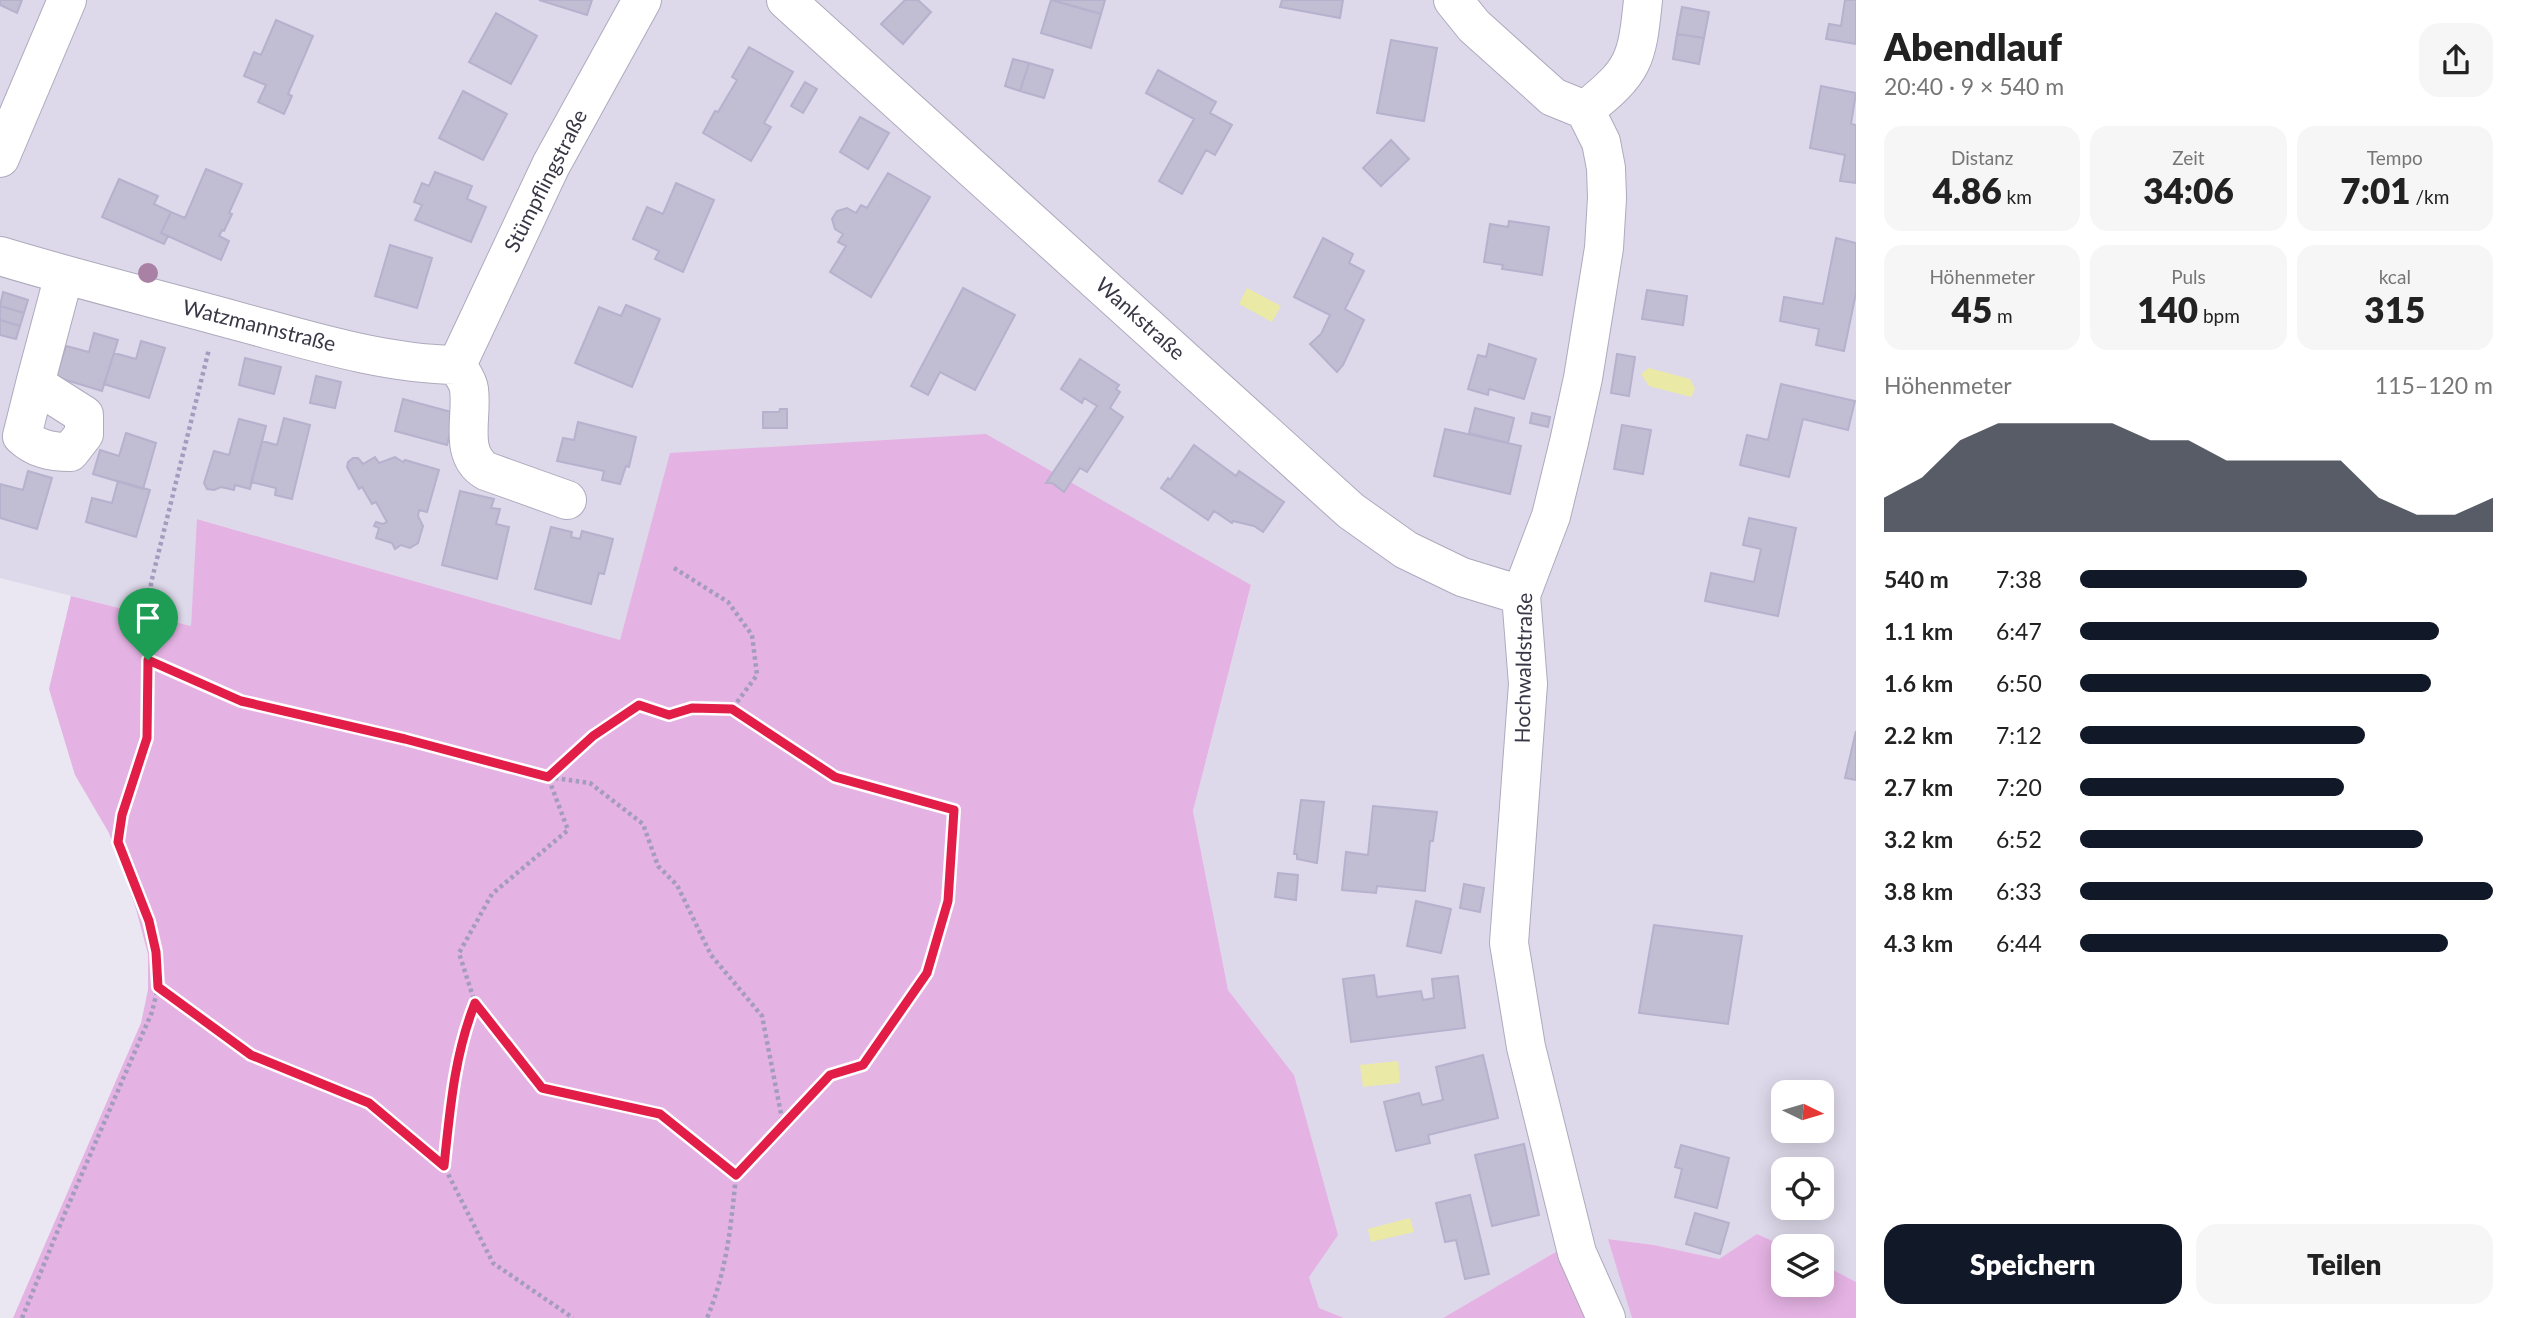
<!DOCTYPE html>
<html lang="de">
<meta charset="utf-8">
<style>
body{margin:0;font-family:Lato,sans-serif;background:#f6f6f6;color:#222;height:100vh;display:flex;flex-direction:column;font-size:26px;white-space:nowrap}
*{box-sizing:border-box;margin:0}
p{font-size:23px;color:#767676}
.icon{flex:none;width:38px;height:38px;fill:none;stroke:currentColor;stroke-width:2;stroke-linecap:round;stroke-linejoin:round}
.map{position:relative;flex:1;overflow:hidden}
.drawer{display:flex;flex-direction:column;background:#fff;width:665px}
.drawer>*{flex:none}
.needle{width:46px;rotate:95deg}
.tools{position:absolute;left:1771px;top:1080px;display:grid;gap:14px}
.tools a{display:grid;place-items:center;width:63px;height:63px;border-radius:14px;background:#fff;box-shadow:0 4px 18px #0003;font-size:35px}
.pin{position:absolute;display:grid;place-items:center;width:60px;height:60px;color:#fff;margin:-72px -30px;border-radius:50% 50% 50% 0;rotate:-45deg;box-shadow:0 0 7px #0007}
.pin .icon{rotate:45deg}
.round{display:grid;place-items:center;flex:none;width:74px;height:74px;border-radius:21px;background:#f6f6f6}
.head{display:flex;align-items:center;justify-content:space-between;height:119px;padding:0 28px}
h1{font-size:38px;font-weight:800;line-height:52px}
.metrics{display:grid;grid-template-columns:repeat(3,1fr);gap:10px;height:119px;padding:7px 28px}
.metrics div{display:grid;align-content:center;border-radius:18px;background:#f6f6f6;text-align:center}
.metrics b{font-size:35px;font-weight:800}
.metrics small{font-size:19px;font-weight:400}
.metrics p{font-size:19px}
.chart{height:196px;padding:14px 28px}
.chart p{display:flex;justify-content:space-between}
.chart svg{width:100%;height:126px;margin-top:7px;fill:#111827;opacity:.7}
.cta{display:flex;gap:14px;margin-top:auto;padding:14px 28px}
.cta a{flex:1;height:80px;border-radius:21px;background:#111827;color:#fff;font-size:28px;font-weight:800;line-height:80px;text-align:center}
.cta a+a{background:#f6f6f6;color:#222}
ul{padding:0 28px;list-style:none;font-size:23px}
li{display:grid;grid-template-columns:112px 84px 1fr;align-items:center;height:52px}
li i{height:18px;border-radius:9px;background:#111827}
main{display:flex;flex:1;min-height:0}
.map>svg:first-child{display:block}
.residential{fill:#ddd9ea;fill-rule:evenodd}
.green{fill:#e4b2e3}
.water{fill:#ebe9a6}
.building{fill:#c1bdd3;stroke:#b6b1cd;stroke-width:2}
.lines{fill:none;stroke-linecap:round;stroke-linejoin:round}
.minor-casing{stroke:#aeaabd;stroke-width:40}
.path{stroke:#a39cbe;stroke-width:4.5;stroke-dasharray:3.5 3.5;stroke-linecap:butt}
.minor{stroke:#fff;stroke-width:38}
.tree{fill:#a981a5}
.route-casing{stroke:#fff;stroke-width:14}
.route{stroke:#e11d48;stroke-width:9}
.labels{text-anchor:middle;stroke-width:7;stroke-linejoin:round;paint-order:stroke}
.street-label{font-size:21px;fill:#393645;stroke:#fff}
</style>
<main>
<div class="map">
<svg width="1856" height="1318" viewBox="0 0 1856 1318">
<rect width="100%" height="100%" fill="#eae7f2"/>
<path class="residential" d="M0 0H1856V1282L1822 1264V1246H1784L1757 1234 1719 1259 1654 1245 1609 1239 1632 1318H1588L1559 1250 1443 1318H1344L1319 1308 1309 1277 1294 1075 1228 990 1193 811 1251 586 671 453 620 640 198 519 191 626 0 578ZM1783 1092H1822V1130H1783ZM1783 1169H1822V1208H1783Z"/>
<path class="green" d="M986 434 1251 585 1193 811 1228 990 1294 1075 1338 1235 1309 1277 1319 1308 1344 1318H13L141 1023 148 990V954L136 909 109 833 75 775 49 689 71 596 191 626 197 519 620 640 670 453Z
M1757 1234 1784 1246 1783 1284H1822V1264L1856 1282V1318H1632L1608 1239 1654 1245 1719 1259Z
M1559 1250 1588 1318H1443Z"/>
<path class="water" d="M1247 288 1281 306 1272 322 1239 304Z
M1649 368 1690 379 1695 389 1691 397 1649 386 1641 374Z
M1398 1061 1400 1083 1363 1087 1360 1065Z
M1410 1218 1414 1232 1371 1242 1368 1229Z"/>
<path class="building" d="M0 0H22L17 13 0 5Z
M539 0H592L587 15Z
M905 0H918L931 12 903 44 881 24Z
M1051 0 1101 14 1091 48 1041 33Z
M1052 0H1105L1101 14Z
M1282 0H1343L1340 18 1280 7Z
M1845 0H1856V44L1826 39 1829 24 1841 26Z
M1682 7 1709 12 1704 38 1677 34Z
M496 13 537 36 511 84 469 62Z
M276 20 313 36 288 94 292 96 284 114 258 102 266 85 244 76 254 52 261 55Z
M1677 34 1704 38 1699 64 1673 59Z
M1391 40 1437 48 1424 121 1377 113Z
M749 47 793 72 764 123 771 127 751 161 703 133 715 111 718 112 737 80 732 77Z
M1013 59 1029 63 1020 91 1005 86Z
M1029 63 1053 70 1044 98 1020 91Z
M1158 70 1216 102 1210 113 1232 125 1215 155 1206 150 1182 194 1159 181 1194 119 1146 93Z
M805 82 817 89 803 113 791 106Z
M1821 86 1856 93 1851 124 1856 125V183L1840 181 1845 155 1810 148Z
M463 91 507 114 483 160 439 138Z
M860 117 889 133 868 169 840 152Z
M1391 140 1409 159 1381 186 1363 168Z
M206 169 242 184 229 213 232 214 224 231 222 230 219 236 229 241 221 260 161 233 171 212 185 218Z
M435 172 472 186 467 199 486 207 471 242 415 220 422 205 414 202 422 183 429 186Z
M888 173 930 197 871 297 830 272 846 246 838 242 843 234 835 229 832 219 837 211 847 208 856 213 861 205 867 208Z
M119 179 158 196 154 204 171 212 161 233 168 236 164 244 102 217Z
M676 183 714 200 683 272 655 259 659 251 633 239 647 207 663 214Z
M1509 221 1549 227 1542 275 1502 269 1503 265 1484 262 1490 224 1508 227Z
M1323 238 1353 254 1349 263 1364 271 1345 309 1364 320 1343 365 1337 372 1310 344 1321 334 1330 315 1294 297Z
M1836 238 1856 243V293L1844 351 1816 345 1819 329 1780 321 1784 297 1823 304Z
M390 245 432 258 417 308 375 296Z
M963 288 1015 315 975 390 940 372 928 395 911 386Z
M1647 290 1687 296 1683 325 1642 319Z
M3 292 28 300 24 313 0 306Z
M626 305 660 319 632 387 575 363 599 307 621 316Z
M0 306 24 313 20 326 0 320Z
M0 320 20 326 16 339 0 335Z
M94 333 118 340 102 391 56 377 66 346 89 352Z
M141 341 165 348 149 398 104 384 114 353 136 359Z
M1489 344 1536 359 1524 399 1489 389 1488 395 1468 389 1478 355 1486 357Z
M1617 354 1635 357 1629 396 1611 393Z
M245 358 281 367 274 394 239 385Z
M1080 359 1119 385 1116 389 1120 392 1110 408 1123 417 1087 472 1080 468 1064 492 1052 483H1046L1097 406 1084 398 1082 403 1061 389Z
M316 376 341 382 335 408 310 403Z
M1781 384 1855 401 1848 430 1803 419 1789 477 1740 465 1747 435 1768 440Z
M403 399 455 413 447 445 395 431Z
M1475 408 1514 418 1508 443 1469 433Z
M780 409H787V428H763V412H779Z
M1532 413 1550 417 1548 427 1530 423Z
M284 418 310 425 292 499 275 495 276 488 251 482 262 441 277 445Z
M239 419 266 426 250 489 235 485 234 490 221 487 214 490 207 489 204 483 214 451 229 455Z
M578 422 636 437 629 467 626 466 620 484 602 480 604 471 557 461 563 438 574 440Z
M1622 425 1651 430 1643 474 1614 469Z
M1445 429 1521 446 1510 494 1434 476Z
M126 433 156 443 143 489 93 474 100 450 119 456Z
M1194 445 1236 476 1239 471 1284 502 1263 532 1254 526 1233 521 1232 523 1214 511 1208 520 1161 488 1168 478 1170 480Z
M375 457 379 463 395 457 403 462 405 460 439 470 427 512 419 510 418 516 423 526 418 543 410 548 401 545 395 549 392 543 376 538 379 528 374 526 376 522 383 524 387 522 376 502 372 504 362 487 359 489 347 467 348 462 353 458H358L363 464Z
M28 471 52 478 37 529 0 518V484L23 490Z
M118 481 150 490 136 537 86 522 92 498 112 503Z
M460 491 494 499 491 508 500 509 496 524 509 527 497 579 442 565Z
M1749 518 1796 528 1778 616 1705 601 1711 573 1754 582 1761 549 1743 545Z
M551 527 572 532 571 537 580 539 582 531 613 539 604 574 599 573 591 604 535 589Z
M1856 731V780L1845 778Z
M1301 800 1324 802 1317 863 1297 859V854H1294Z
M1373 806 1437 812 1433 841H1430L1425 891 1377 886 1376 893 1342 890 1346 852 1368 855Z
M1278 873 1298 875 1296 900 1275 897Z
M1464 884 1484 888 1480 912 1460 908Z
M1416 901 1451 909 1441 953 1407 946Z
M1654 925 1742 936 1728 1024 1639 1013Z
M1374 975 1377 997 1421 991 1423 1000 1434 998 1432 979 1458 976 1465 1028 1351 1042 1343 979Z
M1483 1055 1498 1118 1428 1135 1430 1143 1396 1151 1384 1102 1419 1093 1422 1105 1443 1100 1436 1067Z
M1524 1144 1539 1215 1492 1226 1475 1155Z
M1681 1145 1729 1158 1717 1208 1675 1197 1682 1169 1675 1167Z
M1470 1195 1489 1274 1465 1279 1456 1240 1445 1242 1436 1203Z
M1695 1213 1729 1223 1720 1254 1686 1244Z"/>
<g class="lines">
<g class="minor-casing">
<path id="minor" d="M786 0 1351 511 1406 550 1462 577 1521 595
M1453 0 1474 26 1553 97 1585 110 1601 142 1606 168 1607 198 1604 248 1583 378 1569 442 1551 516 1521 595 1528 684 1509 943 1526 1047 1577 1253 1606 1318
M1585 110C1634 71 1637 61 1643 0
M0 158 67 0
M0 256C79 280 158 299 237 321 308 340 383 364 457 365
M457 365 551 165 642 0
M457 365C461 372 468 381 469 389 473 417 458 454 486 471L567 500
M35 384 22 436C36 449 51 452 70 452L84 434V415L35 384 64 275"/>
</g>
<path class="path" d="M674 568 728 602 752 635 757 675 732 709 835 777 954 810 948 901 927 973 863 1065 830 1075 736 1175
M148 660 241 701 405 739 548 777 568 830 492 894 459 953 475 1003 468 1021 453 1079 444 1166
M549 776 593 736 639 705 669 715 692 708 732 709
M548 777 590 783 643 824 658 866 677 885 711 955 762 1016 783 1124
M158 987 251 1055 369 1103 444 1166 493 1263 573 1318
M475 1003 542 1088 660 1114 736 1175C731 1226 727 1270 707 1318
M22 1318 65 1213 152 1012 158 987 156 952 149 921 118 842 122 815 147 739 151 583 209 349"/>
<use href="#minor" class="minor"/>
</g>
<circle class="tree" cx="148" cy="273" r="10"/>
<g class="lines">
<g class="route-casing">
<path id="route" d="M148 660 241 701 405 739 548 777 593 736 639 705 669 715 692 708 732 709 835 777 954 810 948 901 927 973 863 1065 830 1075 736 1175 660 1114 542 1088 475 1003C454 1056 450 1110 444 1166L369 1103 251 1055 158 987 156 952 149 921 118 842 122 815 147 738Z"/>
</g>
<use href="#route" class="route"/>
</g>
<g class="labels">
<g class="street-label">
<text transform="translate(546 181) rotate(-63)" y="7">Stümpflingstraße</text>
<text transform="translate(1140 319) rotate(42)" y="7">Wankstraße</text>
<text transform="translate(259 326) rotate(14)" y="7">Watzmannstraße</text>
<text transform="translate(1524 668) rotate(-89)" y="7">Hochwaldstraße</text>
</g>
</g>
</svg>
<div class="tools">
<a><svg class="needle" viewBox="-14 -14 28 28"><path d="M0-13l5 13h-10z" fill="#e53935"/><path d="M0 13l5-13h-10z" fill="#767676"/></svg></a>
<a><svg class="icon" aria-label="locate" viewBox="0 0 24 24"><circle cx="12" cy="12" r="6"/><path d="M12 2v4M12 18v4M2 12h4M18 12h4"/></svg></a>
<a><svg class="icon" aria-label="layers" viewBox="0 0 24 24"><path d="M12 4l9 5-9 5-9-5zM3 14l9 5 9-5"/></svg></a>
</div>
<div class="pin" style="left:148px;top:660px;background:#1e9e55"><svg class="icon" aria-label="arrive" viewBox="0 0 24 24"><path d="M6 21V4h12l-3 4 3 4H6"/></svg></div>
</div>
<section class="drawer">
<div class="head"><div><h1>Abendlauf</h1><p>20:40 · 9 × 540 m</p></div><a class="round"><svg class="icon" aria-label="share" viewBox="0 0 24 24"><path d="M12 15V3M7 8l5-5 5 5M5 13v7h14v-7"/></svg></a></div>
<div class="metrics">
<div><p>Distanz</p><b>4.86<small> km</small></b></div>
<div><p>Zeit</p><b>34:06</b></div>
<div><p>Tempo</p><b>7:01<small> /km</small></b></div>
</div>
<div class="metrics">
<div><p>Höhenmeter</p><b>45<small> m</small></b></div>
<div><p>Puls</p><b>140<small> bpm</small></b></div>
<div><p>kcal</p><b>315</b></div>
</div>
<div class="chart"><p><span>Höhenmeter</span>115–120 m</p>
<svg viewBox="0 0 160 44" preserveAspectRatio="none"><path d="M0 44V32L10 25L20 12L30 6L40 6L50 6L60 6L70 12L80 12L90 19L100 19L110 19L120 19L130 32L140 38L150 38L160 32V44z"/></svg>
</div>
<ul>
<li><b>540 m</b>7:38<i style="width:55%"></i></li>
<li><b>1.1 km</b>6:47<i style="width:87%"></i></li>
<li><b>1.6 km</b>6:50<i style="width:85%"></i></li>
<li><b>2.2 km</b>7:12<i style="width:69%"></i></li>
<li><b>2.7 km</b>7:20<i style="width:64%"></i></li>
<li><b>3.2 km</b>6:52<i style="width:83%"></i></li>
<li><b>3.8 km</b>6:33<i style="width:100%"></i></li>
<li><b>4.3 km</b>6:44<i style="width:89%"></i></li>
</ul>
<div class="cta"><a>Speichern</a><a>Teilen</a></div>
</section>
</main>
